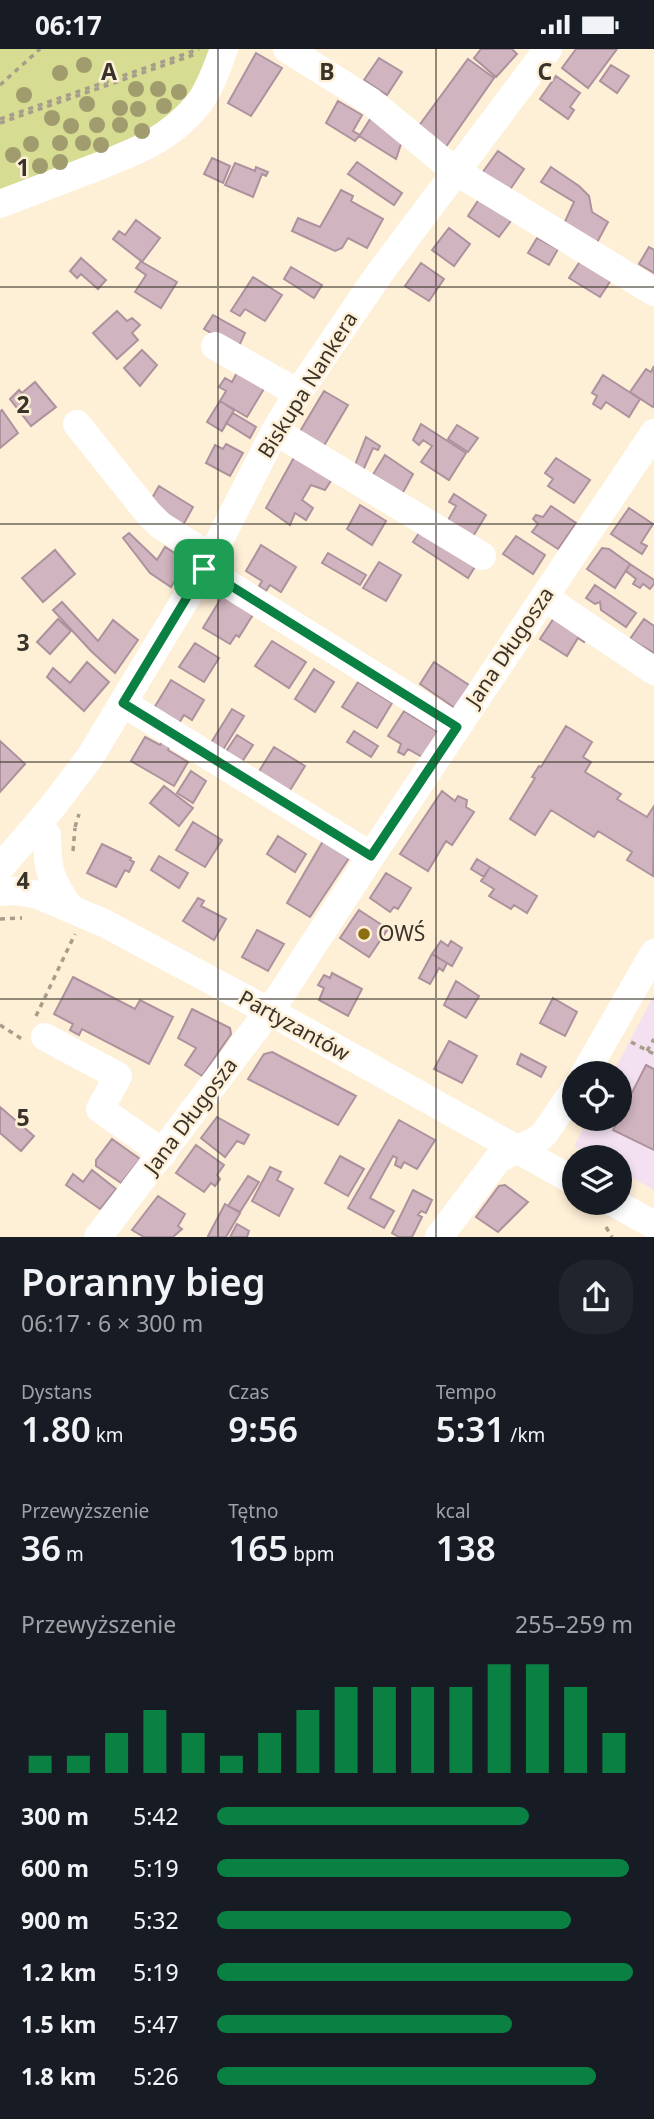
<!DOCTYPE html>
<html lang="pl">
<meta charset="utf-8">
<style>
body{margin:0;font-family:"Noto Sans",sans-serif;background:#20242c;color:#f1f3f6;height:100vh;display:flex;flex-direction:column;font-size:26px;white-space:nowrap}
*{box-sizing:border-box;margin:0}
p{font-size:23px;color:#9ea1a6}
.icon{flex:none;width:38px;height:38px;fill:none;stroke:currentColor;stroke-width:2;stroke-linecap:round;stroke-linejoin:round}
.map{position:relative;height:1188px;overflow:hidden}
.details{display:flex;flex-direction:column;background:#171b24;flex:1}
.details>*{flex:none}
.controls{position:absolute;left:562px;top:1012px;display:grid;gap:14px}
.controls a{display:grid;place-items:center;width:70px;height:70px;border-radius:50%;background:#171b24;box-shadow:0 4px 10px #0003;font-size:35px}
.pin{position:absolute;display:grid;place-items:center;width:60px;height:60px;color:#fff;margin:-30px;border-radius:14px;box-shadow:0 4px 10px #0006}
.round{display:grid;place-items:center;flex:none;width:74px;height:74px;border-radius:28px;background:#20242c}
.headline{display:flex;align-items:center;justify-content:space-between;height:119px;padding:0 21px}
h1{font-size:38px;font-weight:600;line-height:52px}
.stats{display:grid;grid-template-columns:repeat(3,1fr);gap:10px;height:119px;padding:7px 21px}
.stats div{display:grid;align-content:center}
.stats b{font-size:35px;font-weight:600}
.stats small{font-size:19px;font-weight:400}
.stats p{font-size:19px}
.chart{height:196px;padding:14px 21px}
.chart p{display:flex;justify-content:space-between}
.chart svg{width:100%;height:126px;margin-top:7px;stroke:#0b8043;stroke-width:6}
ul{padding:0 21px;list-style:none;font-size:23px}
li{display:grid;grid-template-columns:112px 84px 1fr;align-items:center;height:52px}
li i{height:18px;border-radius:9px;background:#0b8043}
.status{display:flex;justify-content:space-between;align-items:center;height:49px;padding:0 35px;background:#171b24;direction:ltr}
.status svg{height:19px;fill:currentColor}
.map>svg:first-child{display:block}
.education{fill:#f3e0f1}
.green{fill:#d6dc91}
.building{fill:#d0b4bf;stroke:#ad929d;stroke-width:2}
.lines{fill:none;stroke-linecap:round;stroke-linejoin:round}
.path{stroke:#a89d8b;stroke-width:3.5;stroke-dasharray:5 5;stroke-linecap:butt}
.minor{stroke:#fff;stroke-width:28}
.tree{fill:#a19c6e}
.route-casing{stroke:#fff;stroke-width:14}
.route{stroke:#0b8043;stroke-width:9}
.grid{fill:none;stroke:#39332a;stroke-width:2;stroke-opacity:0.55}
.poi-dot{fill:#8c6d10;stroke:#feefd7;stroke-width:2.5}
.labels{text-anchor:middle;stroke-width:5;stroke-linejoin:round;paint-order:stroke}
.street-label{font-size:21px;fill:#39332a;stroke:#feefd7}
.poi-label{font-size:21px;fill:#39332a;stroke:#feefd7;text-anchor:start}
.grid-label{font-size:23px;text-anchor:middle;font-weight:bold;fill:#39332a;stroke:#feefd7;stroke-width:5;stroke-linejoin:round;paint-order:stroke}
</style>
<div class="status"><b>06:17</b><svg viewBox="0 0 49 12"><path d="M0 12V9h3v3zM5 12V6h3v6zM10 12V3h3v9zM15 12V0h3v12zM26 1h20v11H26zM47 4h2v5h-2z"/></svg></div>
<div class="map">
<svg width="654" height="1188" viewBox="0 0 654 1188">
<rect width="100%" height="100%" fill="#feefd7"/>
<path class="education" d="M654 946V1141L620 1122V1108H593L574 1097 589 1069H620V1024H613Z"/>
<path class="green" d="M0 0H218L172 73 0 149Z"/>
<path class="building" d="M481 0H512L517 5 496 28 474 9Z
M576 0H617L588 39 562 19Z
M256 4 282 19 251 67 228 54Z
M379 9 402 23 387 46 364 31Z
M468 10 494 29 445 99 418 78Z
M611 16 629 27 617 44 600 32Z
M556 27 580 44 570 58 574 61 568 70 540 50Z
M338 52 362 66 353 82 360 86 372 67 404 86 396 110 359 87 355 92 326 74Z
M498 102 524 120 507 145 480 127Z
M212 109 230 117 223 134 204 125Z
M357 113 402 144 394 156 348 125Z
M235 114 255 122 256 118 268 123 266 127 262 125 253 148 225 136Z
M551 118 579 137 589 147 592 163 608 173 594 199 562 179 574 153 541 133Z
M341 141 353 147 351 152 383 170 367 199 348 189 342 199 335 202 292 182 298 169 320 178Z
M481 147 513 169 499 188 468 167Z
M136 171 160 189 142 213 177 233 161 259 135 243 146 226 136 219 141 212 113 190 119 182 125 186Z
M449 179 470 195 454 217 432 201Z
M537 189 558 200 549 216 528 204Z
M649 198 654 201V224L639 215Z
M585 205 615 225 600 248 569 229Z
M81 209 106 231 98 240 81 225 77 229 70 222Z
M421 214 444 230 429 252 405 237Z
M291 218 322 236 314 249 284 230Z
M253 228 282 246 265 272 245 260 240 267 231 262Z
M117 262 127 272 132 269 140 276 132 284 138 291 117 310 93 284Z
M213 266 245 284 238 299 204 280Z
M142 301 157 316 140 337 124 319Z
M241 316 268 333 247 368 220 352 226 342 219 338 225 329 232 333Z
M654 317V356L653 358 630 343 646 320 651 323Z
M603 326 640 350 629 368 606 353 601 360 593 355 597 347 592 344Z
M35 333 56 358 31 377 10 350 19 341 22 344Z
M324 342 348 356 322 400 299 384Z
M220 352 234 361 222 382 207 373Z
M2 361 18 384 0 399V363Z
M233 364 256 378 250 389 226 374Z
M421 375 466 404 449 431 421 413 432 397 423 391 419 396 413 391Z
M457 376 478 389 468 403 448 390Z
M366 388 380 397 378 401 373 399 361 426 353 421Z
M226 395 243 404 230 427 206 414 215 396 223 400Z
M297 403 334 427 325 441 311 436 302 451 313 459 306 471 295 464 290 476 266 459Z
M385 406 413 425 401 447 371 429Z
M556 409 590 431 574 454 548 437 553 430 545 424Z
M159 437 193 458 182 478 147 458Z
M454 445 486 466 472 489 447 473 456 457 449 453Z
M360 456 386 472 372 496 347 480Z
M551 457 576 474 558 500 532 483 538 475 533 470 536 466 543 468Z
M629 459 653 475 641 494 647 497 642 505 611 485Z
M421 481 476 516 468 529 413 493Z
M129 484 157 511 165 498 187 512 171 538 150 524 123 489Z
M516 487 545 506 533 525 503 505Z
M261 496 296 518 281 543 270 536 266 542 259 537 262 532 246 522Z
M602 499 609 500 630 515 615 539 587 520Z
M55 501 75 525 43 553 22 529Z
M328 504 366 526 360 536 322 514Z
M379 513 401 526 386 552 363 539Z
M630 515 654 531V535L650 540 643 535 640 539 633 535 636 530 626 522Z
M595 536 636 564 626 578 601 561 600 553 595 555 586 549Z
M223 546 254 564 239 588 236 586 230 595 203 579Z
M62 553 98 592 113 571 138 591 115 624 91 602 53 561Z
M558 563 590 584 584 593 578 589 567 607 540 590Z
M58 570 71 582 50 605 37 593Z
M644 570 654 577V604L630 590Z
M272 592 306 613 289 639 255 617Z
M195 594 219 609 204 633 179 618Z
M87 613 109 633 84 662 47 628 53 619 70 634Z
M434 613 469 636 455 659 420 635Z
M314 620 334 633 315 663 295 650Z
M171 631 204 651 192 671 184 666 176 679 151 664Z
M358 633 392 654 377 679 342 658Z
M232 660 244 667 221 704 209 697Z
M404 662 438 683 422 708 408 700 404 706 398 703 401 695 388 687Z
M566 677 592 693 583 708 591 713 585 723 621 745 617 750 647 768 654 757 653 827 627 811 632 803 598 782 594 788 551 761 535 786 510 770 535 729 532 728 539 717 541 718Z
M354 682 378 697 371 708 347 693Z
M237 686 253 696 240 716 223 707Z
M145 688 160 696 163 692 170 696 168 701 188 713 174 737 131 712Z
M0 692 25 715 0 743Z
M274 698 305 717 289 743 258 724Z
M191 722 206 732 193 754 177 744Z
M164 737 193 759 179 777 150 754Z
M442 742 455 752 458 747 467 751 466 758 474 763 452 796 446 792 428 822 400 805Z
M193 773 222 791 205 818 176 801Z
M278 787 306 805 295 823 267 805Z
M323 792 349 809 310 868 287 854Z
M102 795 131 809 130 811 134 813 129 823 125 821 116 838 87 824Z
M159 807 188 824 179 839 151 821Z
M477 810 490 818 484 828 471 820Z
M490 818 537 847 527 864 514 856 511 860 489 847 494 840 481 832Z
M386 824 411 839 398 860 394 858 390 863 370 849Z
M198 849 204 852 201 857 226 870 214 891 183 872Z
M359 861 388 880 369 908 340 889Z
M257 881 284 895 268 922 242 908Z
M441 892 448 897 451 892 462 899 452 917 432 905Z
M432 905 447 914 443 922 439 919 430 935 419 929Z
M332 924 362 940 348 967 319 951 324 939 318 936 324 926 330 929Z
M73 928 135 960 140 951 173 968 149 1015 82 980 79 986 70 981 73 975 54 965Z
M456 932 479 947 466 969 444 956Z
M553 949 577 963 565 987 540 974Z
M192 960 230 979 231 985 202 1027 185 1016 196 999 178 989Z
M449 992 477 1007 462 1034 434 1020Z
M272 1003 356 1047 338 1076 248 1030 264 1005Z
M521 1005 546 1018 541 1028 517 1015Z
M646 1016 654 1020V1101L613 1081Z
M0 1058 34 1087 21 1102 0 1084Z
M217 1068 249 1086 244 1095 237 1092 225 1108 201 1089Z
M399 1071 435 1091 417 1120 404 1113 401 1119 395 1116 397 1109 393 1107 370 1149 394 1162 384 1179 348 1159Z
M112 1090 140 1110 121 1134 96 1117V1111Z
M196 1096 224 1116 217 1126 220 1130 215 1137 211 1134 204 1143 176 1124Z
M340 1107 364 1120 348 1147 325 1134Z
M270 1118 281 1123 277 1131 293 1140 279 1167 252 1152Z
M92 1121 116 1140 100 1160 66 1136 73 1125 83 1133Z
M248 1127 259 1133 240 1163 228 1157Z
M505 1136 528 1153 498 1183 476 1168 499 1137Z
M413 1141 432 1151 426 1164 421 1162 418 1166 422 1168 412 1188H399L392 1184Z
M158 1147 185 1165 178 1177 182 1180 173 1188H144L132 1181Z
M225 1155 240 1164 226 1188H210L208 1187Z
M237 1175 249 1182 247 1188H230Z"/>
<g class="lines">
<path class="path" d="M0 36 40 0
M0 70 199 0
M0 74 196 5
M75 778 79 765
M73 802 75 779
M0 870 22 869
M36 967 75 885
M0 976 22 990
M631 993 654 1005
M647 1002 654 990
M606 1178 612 1188"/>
<path class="minor" d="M287 0 370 52 444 113 467 129 654 243
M0 155C29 144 57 133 86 122 130 105 168 93 199 54 211 38 217 18 224 0
M215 297 298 344
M77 375 148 464 160 476 211 508
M275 382 482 507
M204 520 457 678
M544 548 654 622
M123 654 371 807
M47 786C47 820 50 831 70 859
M0 819 53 757 90 708 211 508 275 382 298 344 379 225 548 0
M0 843 16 842 38 846 104 874 298 978 574 1132
M45 988 118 1027 100 1060 163 1104
M585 1024 654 904
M613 1153 654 1176
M98 1188 278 950 371 807 654 384
M439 1188 498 1110 537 1091 545 1084 574 1041"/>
</g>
<g class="tree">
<circle cx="84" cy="16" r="8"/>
<circle cx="60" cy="24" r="8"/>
<circle cx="136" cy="40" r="8"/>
<circle cx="158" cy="40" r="8"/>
<circle cx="179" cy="43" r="8"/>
<circle cx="24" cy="46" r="8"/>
<circle cx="87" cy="55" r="8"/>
<circle cx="164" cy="57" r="8"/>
<circle cx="120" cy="59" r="8"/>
<circle cx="138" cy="60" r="8"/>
<circle cx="52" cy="69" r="8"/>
<circle cx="97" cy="76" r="8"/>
<circle cx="120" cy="76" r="8"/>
<circle cx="71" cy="77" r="8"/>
<circle cx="142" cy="82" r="8"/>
<circle cx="60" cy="94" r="8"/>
<circle cx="83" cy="94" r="8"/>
<circle cx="31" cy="95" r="8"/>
<circle cx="101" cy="96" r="8"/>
<circle cx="13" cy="106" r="8"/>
<circle cx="60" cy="113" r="8"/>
<circle cx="40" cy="117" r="8"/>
</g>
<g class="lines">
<g class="route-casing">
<path id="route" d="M204 520 457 678 371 807 123 654Z"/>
</g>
<use href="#route" class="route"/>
</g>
<path class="grid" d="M218 0V1188M436 0V1188M0 238H654M0 475H654M0 713H654M0 950H654"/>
<circle class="poi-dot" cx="364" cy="885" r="7"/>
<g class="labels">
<g class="street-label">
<text transform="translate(308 336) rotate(-58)" y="7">Biskupa Nankera</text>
<text transform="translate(510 598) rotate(-56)" y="7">Jana Długosza</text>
<text transform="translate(294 977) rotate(29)" y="7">Partyzantów</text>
<text transform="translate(191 1067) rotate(-53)" y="7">Jana Długosza</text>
</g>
<g class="poi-label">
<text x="378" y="892">OWŚ</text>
</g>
</g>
<g class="grid-label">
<text x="109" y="31">A</text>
<text x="327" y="31">B</text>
<text x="545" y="31">C</text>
<text x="23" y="127">1</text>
<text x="23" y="364">2</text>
<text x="23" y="602">3</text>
<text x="23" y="840">4</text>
<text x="23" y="1077">5</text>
</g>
</svg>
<div class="controls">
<a><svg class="icon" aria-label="locate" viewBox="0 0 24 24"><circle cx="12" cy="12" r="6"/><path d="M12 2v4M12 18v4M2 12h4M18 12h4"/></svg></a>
<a><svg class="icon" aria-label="layers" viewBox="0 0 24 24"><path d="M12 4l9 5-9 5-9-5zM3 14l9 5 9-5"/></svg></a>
</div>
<div class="pin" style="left:204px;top:520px;background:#1e9e55"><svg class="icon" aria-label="arrive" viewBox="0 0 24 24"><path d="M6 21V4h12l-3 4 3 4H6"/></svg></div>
</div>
<section class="details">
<div class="headline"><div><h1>Poranny bieg</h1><p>06:17 · 6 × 300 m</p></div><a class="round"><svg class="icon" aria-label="share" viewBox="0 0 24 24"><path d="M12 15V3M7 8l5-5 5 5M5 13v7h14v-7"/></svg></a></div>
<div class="stats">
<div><p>Dystans</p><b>1.80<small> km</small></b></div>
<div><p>Czas</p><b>9:56</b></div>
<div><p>Tempo</p><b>5:31<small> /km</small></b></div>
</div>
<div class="stats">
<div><p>Przewyższenie</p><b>36<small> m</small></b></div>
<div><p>Tętno</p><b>165<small> bpm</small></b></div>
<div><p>kcal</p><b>138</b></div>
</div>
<div class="chart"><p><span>Przewyższenie</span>255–259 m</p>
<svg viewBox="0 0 160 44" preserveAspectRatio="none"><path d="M5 44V38M15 44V38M25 44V30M35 44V22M45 44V30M55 44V38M65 44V30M75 44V22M85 44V14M95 44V14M105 44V14M115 44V14M125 44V6M135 44V6M145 44V14M155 44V30"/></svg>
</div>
<ul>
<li><b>300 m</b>5:42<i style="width:75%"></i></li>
<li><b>600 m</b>5:19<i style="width:99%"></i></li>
<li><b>900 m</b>5:32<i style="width:85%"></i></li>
<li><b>1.2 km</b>5:19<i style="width:100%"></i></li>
<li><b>1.5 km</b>5:47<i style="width:71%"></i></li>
<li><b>1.8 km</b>5:26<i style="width:91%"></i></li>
</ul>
</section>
